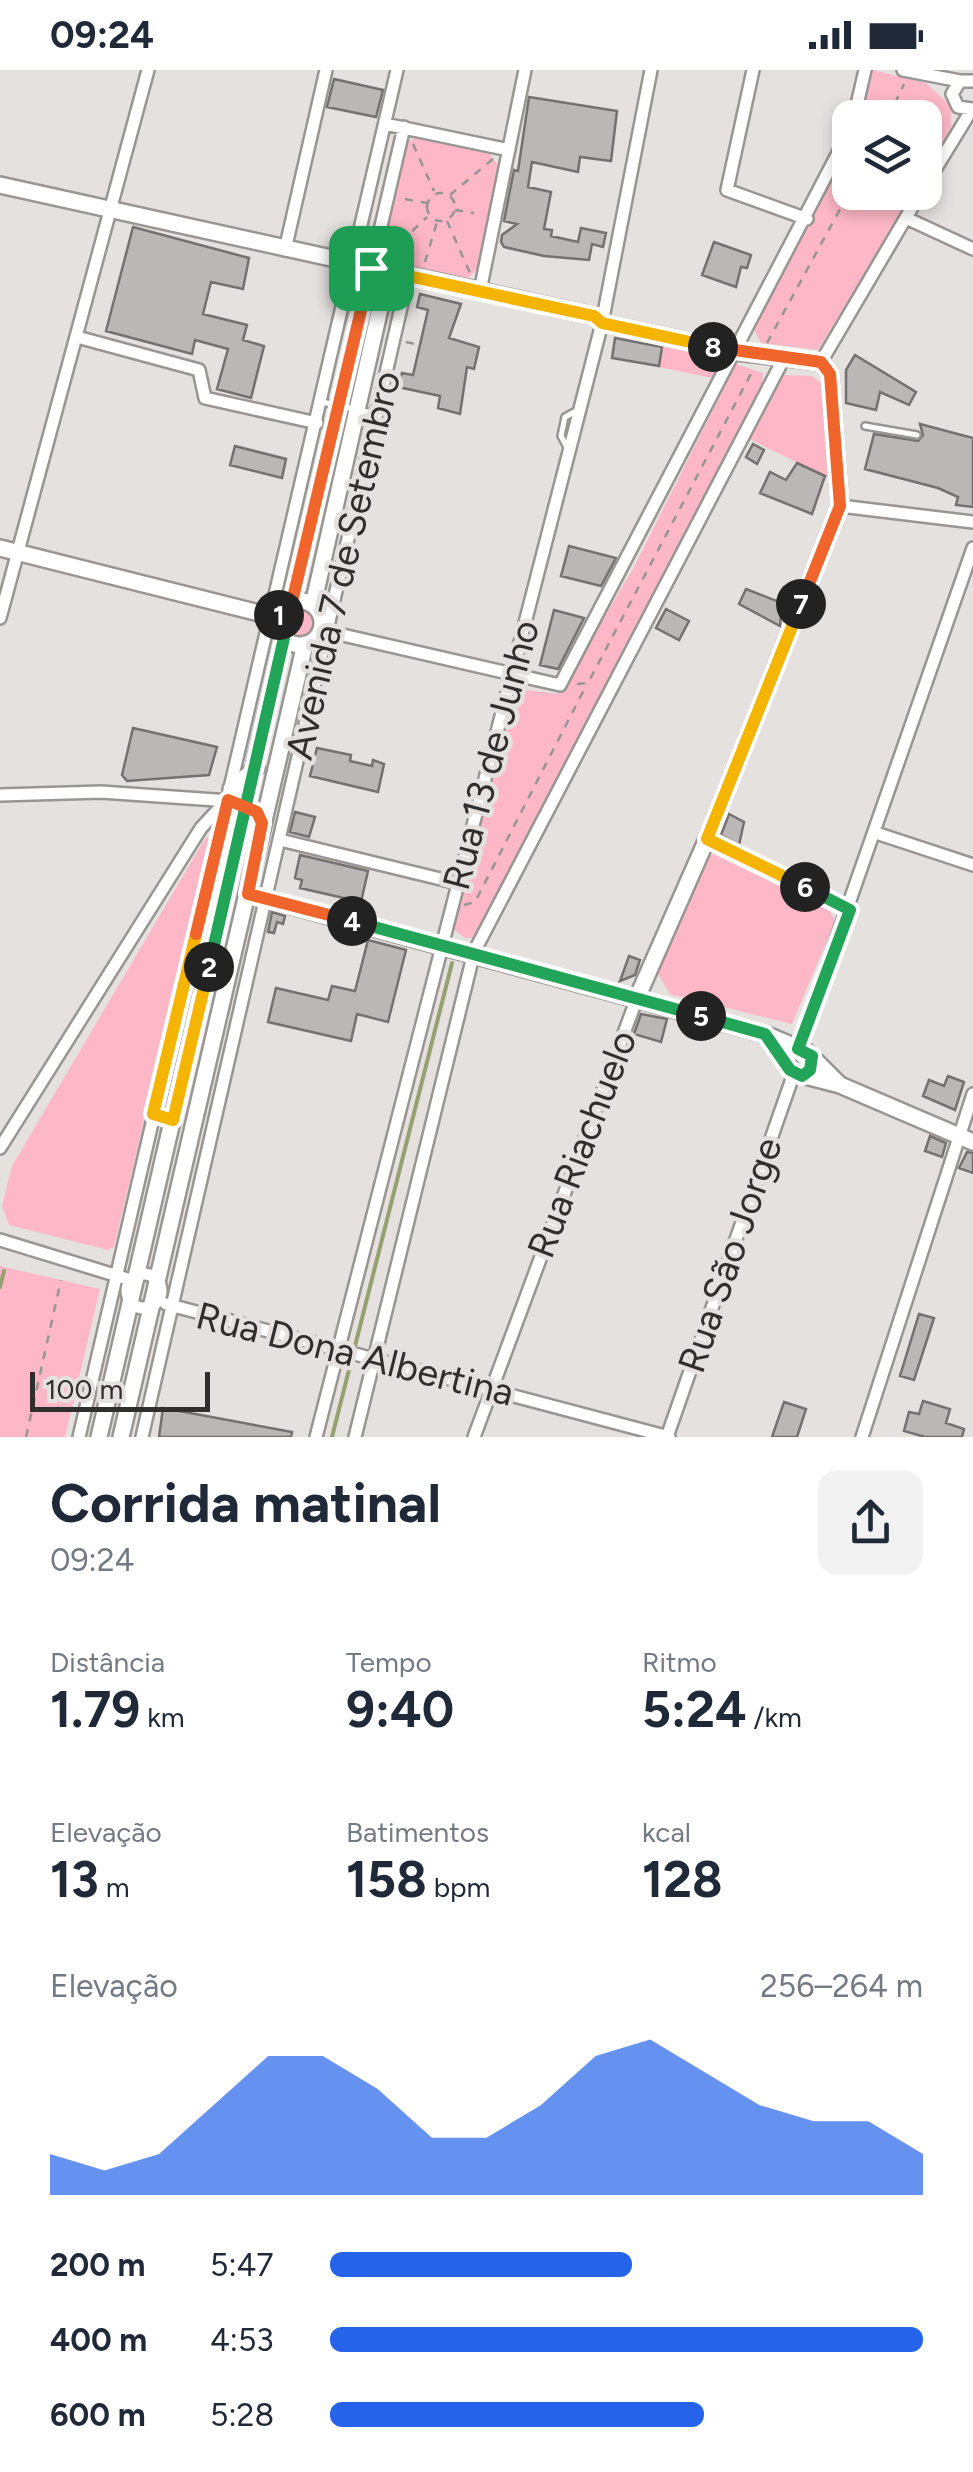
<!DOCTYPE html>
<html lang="pt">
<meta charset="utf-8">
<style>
body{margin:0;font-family:Figtree,sans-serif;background:#f2f2f3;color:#1f2937;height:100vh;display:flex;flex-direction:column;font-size:38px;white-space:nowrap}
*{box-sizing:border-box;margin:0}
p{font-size:32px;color:#747a83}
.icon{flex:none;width:55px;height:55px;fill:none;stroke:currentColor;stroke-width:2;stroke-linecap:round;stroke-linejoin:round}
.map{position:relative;height:1367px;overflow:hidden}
.drawer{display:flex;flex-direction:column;background:#fff;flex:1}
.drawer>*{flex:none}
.buttons{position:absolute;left:832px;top:30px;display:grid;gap:20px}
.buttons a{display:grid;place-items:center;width:110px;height:110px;border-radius:20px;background:#fff;box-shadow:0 5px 15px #0003;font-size:50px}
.scale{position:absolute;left:30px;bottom:25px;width:180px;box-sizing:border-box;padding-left:10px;border:5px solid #302f2e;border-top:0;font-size:28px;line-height:35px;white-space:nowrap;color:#302f2e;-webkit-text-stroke:8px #e4e1df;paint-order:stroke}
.pin{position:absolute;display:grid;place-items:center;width:85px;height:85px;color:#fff;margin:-42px;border-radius:20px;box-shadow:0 5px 15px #0006}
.km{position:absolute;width:50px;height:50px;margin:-25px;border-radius:50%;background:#222;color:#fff;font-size:28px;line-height:50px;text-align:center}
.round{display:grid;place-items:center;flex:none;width:105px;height:105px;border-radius:20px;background:#f2f2f3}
.summary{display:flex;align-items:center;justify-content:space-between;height:170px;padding:0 50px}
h1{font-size:55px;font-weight:700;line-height:75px}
.metrics{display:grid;grid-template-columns:repeat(3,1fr);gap:15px;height:170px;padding:10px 50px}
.metrics div{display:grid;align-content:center}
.metrics b{font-size:50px;font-weight:700}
.metrics small{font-size:28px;font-weight:400}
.metrics p{font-size:28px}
.chart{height:280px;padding:20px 50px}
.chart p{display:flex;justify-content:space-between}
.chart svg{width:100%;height:180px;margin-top:10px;fill:#2563eb;opacity:.7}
ul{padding:0 50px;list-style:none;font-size:32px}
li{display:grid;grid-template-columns:160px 120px 1fr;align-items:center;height:75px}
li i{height:25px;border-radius:12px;background:#2563eb}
.status{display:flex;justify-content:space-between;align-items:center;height:70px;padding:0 50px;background:#fff;direction:ltr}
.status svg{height:28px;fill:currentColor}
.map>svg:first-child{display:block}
.green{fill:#fdb7c6}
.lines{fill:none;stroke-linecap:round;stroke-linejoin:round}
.stream{stroke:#96a171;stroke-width:4}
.building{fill:#bbb7b6;stroke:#757171;stroke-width:2.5}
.lane-casing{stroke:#989693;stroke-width:10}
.street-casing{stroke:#989693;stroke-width:16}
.secondary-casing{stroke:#989693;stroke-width:20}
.path{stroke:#979593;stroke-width:2.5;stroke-dasharray:8 8;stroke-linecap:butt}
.lane{stroke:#fff;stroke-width:5}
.street{stroke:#fff;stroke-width:11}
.secondary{stroke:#fff;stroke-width:15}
.split-1-casing{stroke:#fff;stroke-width:20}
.split-2-casing{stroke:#fff;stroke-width:20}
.split-3-casing{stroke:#fff;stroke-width:20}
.split-4-casing{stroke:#fff;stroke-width:20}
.split-5-casing{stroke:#fff;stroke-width:20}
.split-6-casing{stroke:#fff;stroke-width:20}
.split-7-casing{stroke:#fff;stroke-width:20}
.split-8-casing{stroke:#fff;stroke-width:20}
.split-9-casing{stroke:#fff;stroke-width:20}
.split-1{stroke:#f0652b;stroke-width:12}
.split-2{stroke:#22a559;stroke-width:12}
.split-3{stroke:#f5b400;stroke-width:12}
.split-4{stroke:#f0652b;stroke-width:12}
.split-5{stroke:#22a559;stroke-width:12}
.split-6{stroke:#22a559;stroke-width:12}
.split-7{stroke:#f5b400;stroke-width:12}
.split-8{stroke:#f0652b;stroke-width:12}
.split-9{stroke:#f5b400;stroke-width:12}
.labels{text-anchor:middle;stroke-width:9;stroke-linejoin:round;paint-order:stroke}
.street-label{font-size:38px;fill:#302f2e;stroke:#e4e1df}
</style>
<div class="status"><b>09:24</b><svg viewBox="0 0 49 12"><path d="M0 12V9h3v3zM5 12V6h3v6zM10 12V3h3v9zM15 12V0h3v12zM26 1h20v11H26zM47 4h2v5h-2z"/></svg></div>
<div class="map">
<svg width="973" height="1367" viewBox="0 0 973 1367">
<rect width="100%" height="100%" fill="#e4e1df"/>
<path class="green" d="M873 0 926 13 951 36V56L925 105V48H861Z
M418 66 489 83 500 98 480 196 468 208 379 192 406 73Z
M850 75V122L914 123 818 280 761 273 753 258Z
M663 272 724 286 726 291 717 309 659 297Z
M736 294 763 303 762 319 475 868H465L452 858 517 619 558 624 633 499Z
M784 305 812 306 823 315 831 409 749 369Z
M286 553a14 14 0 1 1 28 0a14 14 0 1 1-28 0Z
M206 767 211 769 114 1177 108 1180 9 1155 2 1136 12 1096Z
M713 784 830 841 835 851 792 954 670 924 658 904 704 789Z
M0 1196 100 1219 65 1367H0Z"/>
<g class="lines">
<path class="stream" d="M0 1217 4 1201
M332 1367 452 893"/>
</g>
<path class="building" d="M334 9 383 20 376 47 327 37Z
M529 27 617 41 611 91 580 87 578 102 532 92 528 117 551 122 544 159 552 160 551 166 578 172 581 158 606 163 603 177 592 174 589 190 544 186 504 177 501 172 502 165 517 154 504 151 514 100 518 101Z
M133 157 249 188 243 219 211 212 203 244 247 255 243 270 264 276 251 328 217 319 228 279 195 270 192 284 106 261Z
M714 172 751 185 747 198 741 197 736 217 702 205Z
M420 224 461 234 449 268 479 277 474 299 467 297 460 344 438 338 440 326 398 317 402 303 413 305 428 240 417 237Z
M615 268 662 277 659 296 612 288Z
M855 285 916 322 909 335 880 322 876 340 846 333V300Z
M920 354 973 368V437L956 435 958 427 938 418 865 399 874 364 918 371 923 365Z
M753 374 764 380 757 394 746 387Z
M235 376 286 389 282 408 230 395Z
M797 393 825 406 812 444 760 423 770 402 786 410Z
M569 476 616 488 601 516 561 506Z
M746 519 782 533 780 556 739 534Z
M666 539 689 551 679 570 656 558Z
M554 540 584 548 558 599 540 595Z
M133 658 217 677 209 705 127 711 122 705Z
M317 678 351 685 350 691 372 696 373 690 384 694 378 722 310 706Z
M295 742 315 747 309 767 290 762Z
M729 744 744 752 739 775 721 765Z
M300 785 368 801 361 832 300 818 302 810 295 808Z
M272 842 285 846 283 854 277 852 274 863 268 862Z
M368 870 406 880 388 952 357 944 351 971 268 952 276 918 328 930 332 916 355 921Z
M629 886 640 890 635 905 620 911Z
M641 944 667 949 661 972 634 964Z
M948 1006 964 1012 955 1040 923 1026 929 1010 944 1016Z
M930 1066 946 1073 942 1087 925 1081Z
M967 1082 973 1083V1103L959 1098Z
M919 1244 934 1248 914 1310 900 1306Z
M923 1331 950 1339 946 1353 964 1359 962 1367H925L904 1361 909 1342 919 1344Z
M784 1332 806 1339 797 1367H772Z
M163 1338 292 1362 291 1367H159Z"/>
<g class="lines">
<g class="lane-casing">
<path id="lane" d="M322 332 377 344
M865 356 917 365
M568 379 561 366 565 347 578 340"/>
</g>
<g class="street-casing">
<path id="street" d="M753 0 727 120 807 149
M903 0 960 11
M973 11H960L952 24 958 37 973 39
M854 48 865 0
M385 54 509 80
M925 116 972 39
M906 148 973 179
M285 180 326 0
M371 199 404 57
M480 221 525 0
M77 267 199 300 205 328 317 353
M821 292 921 122
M840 436 973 452
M0 548 148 0
M321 560 560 615 850 60
M0 725 101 722 230 731
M876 763 973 795
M707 769 849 840
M280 770 457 813
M798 979 973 478
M0 1078 201 758 227 730
M0 1170 131 1210
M127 1221a17 17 0 1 1 34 0a17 17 0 1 1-34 0Z
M166 1234 669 1367
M79 1367 397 0
M142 1367 408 207
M316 1367 602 253 651 0
M355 1367 474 882 784 288
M474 1367 637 928
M667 1367 794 1003
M862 1367 973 1024"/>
</g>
<g class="secondary-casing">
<path id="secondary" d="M0 115 594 246 602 253 737 282 821 292 830 304 840 436 707 769 637 928
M0 478 279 548
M278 553a22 22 0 1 1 44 0a22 22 0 1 1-44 0Z
M292 532 371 199
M313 535 388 203
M231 719 256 698
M248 824 765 964 807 982 840 1015
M765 964 794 1003 840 1015 973 1072
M99 1367 284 568
M121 1367 305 574"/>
</g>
<path class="path" d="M888 48 904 14
M413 74 434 121
M427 137a14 14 0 1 1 28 0a14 14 0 1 1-28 0Z
M450 125 494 88
M405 129 427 133
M455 140 474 143
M447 151 470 203
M389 183 427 147
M425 192 437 152
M406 272 420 275
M767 273 850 121
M577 614 588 613 754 298
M464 835 475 832 587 614
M26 1367 61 1210"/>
<use href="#lane" class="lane"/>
<use href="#street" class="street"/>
<use href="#secondary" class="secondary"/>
</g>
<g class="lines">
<g class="split-1-casing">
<path id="split-1" d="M279 545 292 532 371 198"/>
</g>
<g class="split-2-casing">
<path id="split-2" d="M209 897 284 568 279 545"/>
</g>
<g class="split-3-casing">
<path id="split-3" d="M196 864 153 1044 173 1050 209 897"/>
</g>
<g class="split-4-casing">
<path id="split-4" d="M196 864 228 730 257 742 262 753 248 824 352 851"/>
</g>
<g class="split-5-casing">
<path id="split-5" d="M352 851 701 946"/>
</g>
<g class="split-6-casing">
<path id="split-6" d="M701 946 765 964 790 1000 802 1006 810 1000 812 986 798 979 850 840 805 817"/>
</g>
<g class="split-7-casing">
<path id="split-7" d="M801 534 707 769 805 817"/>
</g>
<g class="split-8-casing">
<path id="split-8" d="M713 277 821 292 830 304 840 436 801 534"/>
</g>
<g class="split-9-casing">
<path id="split-9" d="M371 198 594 246 602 253 713 277"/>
</g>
<use href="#split-1" class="split-1"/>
<use href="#split-2" class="split-2"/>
<use href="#split-3" class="split-3"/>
<use href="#split-4" class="split-4"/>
<use href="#split-5" class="split-5"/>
<use href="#split-6" class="split-6"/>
<use href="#split-7" class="split-7"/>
<use href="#split-8" class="split-8"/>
<use href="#split-9" class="split-9"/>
</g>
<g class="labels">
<g class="street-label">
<text transform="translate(343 495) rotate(-77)" y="13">Avenida 7 de Setembro</text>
<text transform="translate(491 685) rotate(-75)" y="13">Rua 13 de Junho</text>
<text transform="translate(582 1074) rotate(-69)" y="13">Rua Riachuelo</text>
<text transform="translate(730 1185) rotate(-71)" y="13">Rua São Jorge</text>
<text transform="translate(355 1284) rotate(14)" y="13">Rua Dona Albertina</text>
</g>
</g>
</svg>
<div class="buttons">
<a><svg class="icon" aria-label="layers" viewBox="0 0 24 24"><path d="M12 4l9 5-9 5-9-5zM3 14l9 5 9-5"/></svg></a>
</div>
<div class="scale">100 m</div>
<div class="pin" style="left:371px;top:198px;background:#1e9e55"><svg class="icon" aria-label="arrive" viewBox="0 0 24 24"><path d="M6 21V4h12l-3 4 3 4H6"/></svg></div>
<b class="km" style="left:279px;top:545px">1</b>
<b class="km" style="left:209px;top:897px">2</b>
<b class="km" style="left:352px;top:851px">4</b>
<b class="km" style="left:701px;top:946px">5</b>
<b class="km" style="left:805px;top:817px">6</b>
<b class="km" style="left:801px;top:534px">7</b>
<b class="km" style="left:713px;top:277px">8</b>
</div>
<section class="drawer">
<div class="summary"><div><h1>Corrida matinal</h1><p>09:24</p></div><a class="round"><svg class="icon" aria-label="share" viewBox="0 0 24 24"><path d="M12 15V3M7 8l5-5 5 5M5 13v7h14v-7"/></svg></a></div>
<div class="metrics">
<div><p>Distância</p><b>1.79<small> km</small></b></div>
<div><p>Tempo</p><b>9:40</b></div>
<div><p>Ritmo</p><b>5:24<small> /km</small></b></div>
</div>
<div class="metrics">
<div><p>Elevação</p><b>13<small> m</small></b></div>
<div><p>Batimentos</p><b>158<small> bpm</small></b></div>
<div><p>kcal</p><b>128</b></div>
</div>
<div class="chart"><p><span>Elevação</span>256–264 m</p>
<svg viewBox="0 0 160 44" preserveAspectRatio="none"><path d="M0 44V34L10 38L20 34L30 22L40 10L50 10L60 18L70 30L80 30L90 22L100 10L110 6L120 14L130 22L140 26L150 26L160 34V44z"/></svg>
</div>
<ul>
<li><b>200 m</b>5:47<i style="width:51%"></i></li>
<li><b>400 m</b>4:53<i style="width:100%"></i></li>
<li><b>600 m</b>5:28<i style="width:63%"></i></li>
</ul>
</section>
